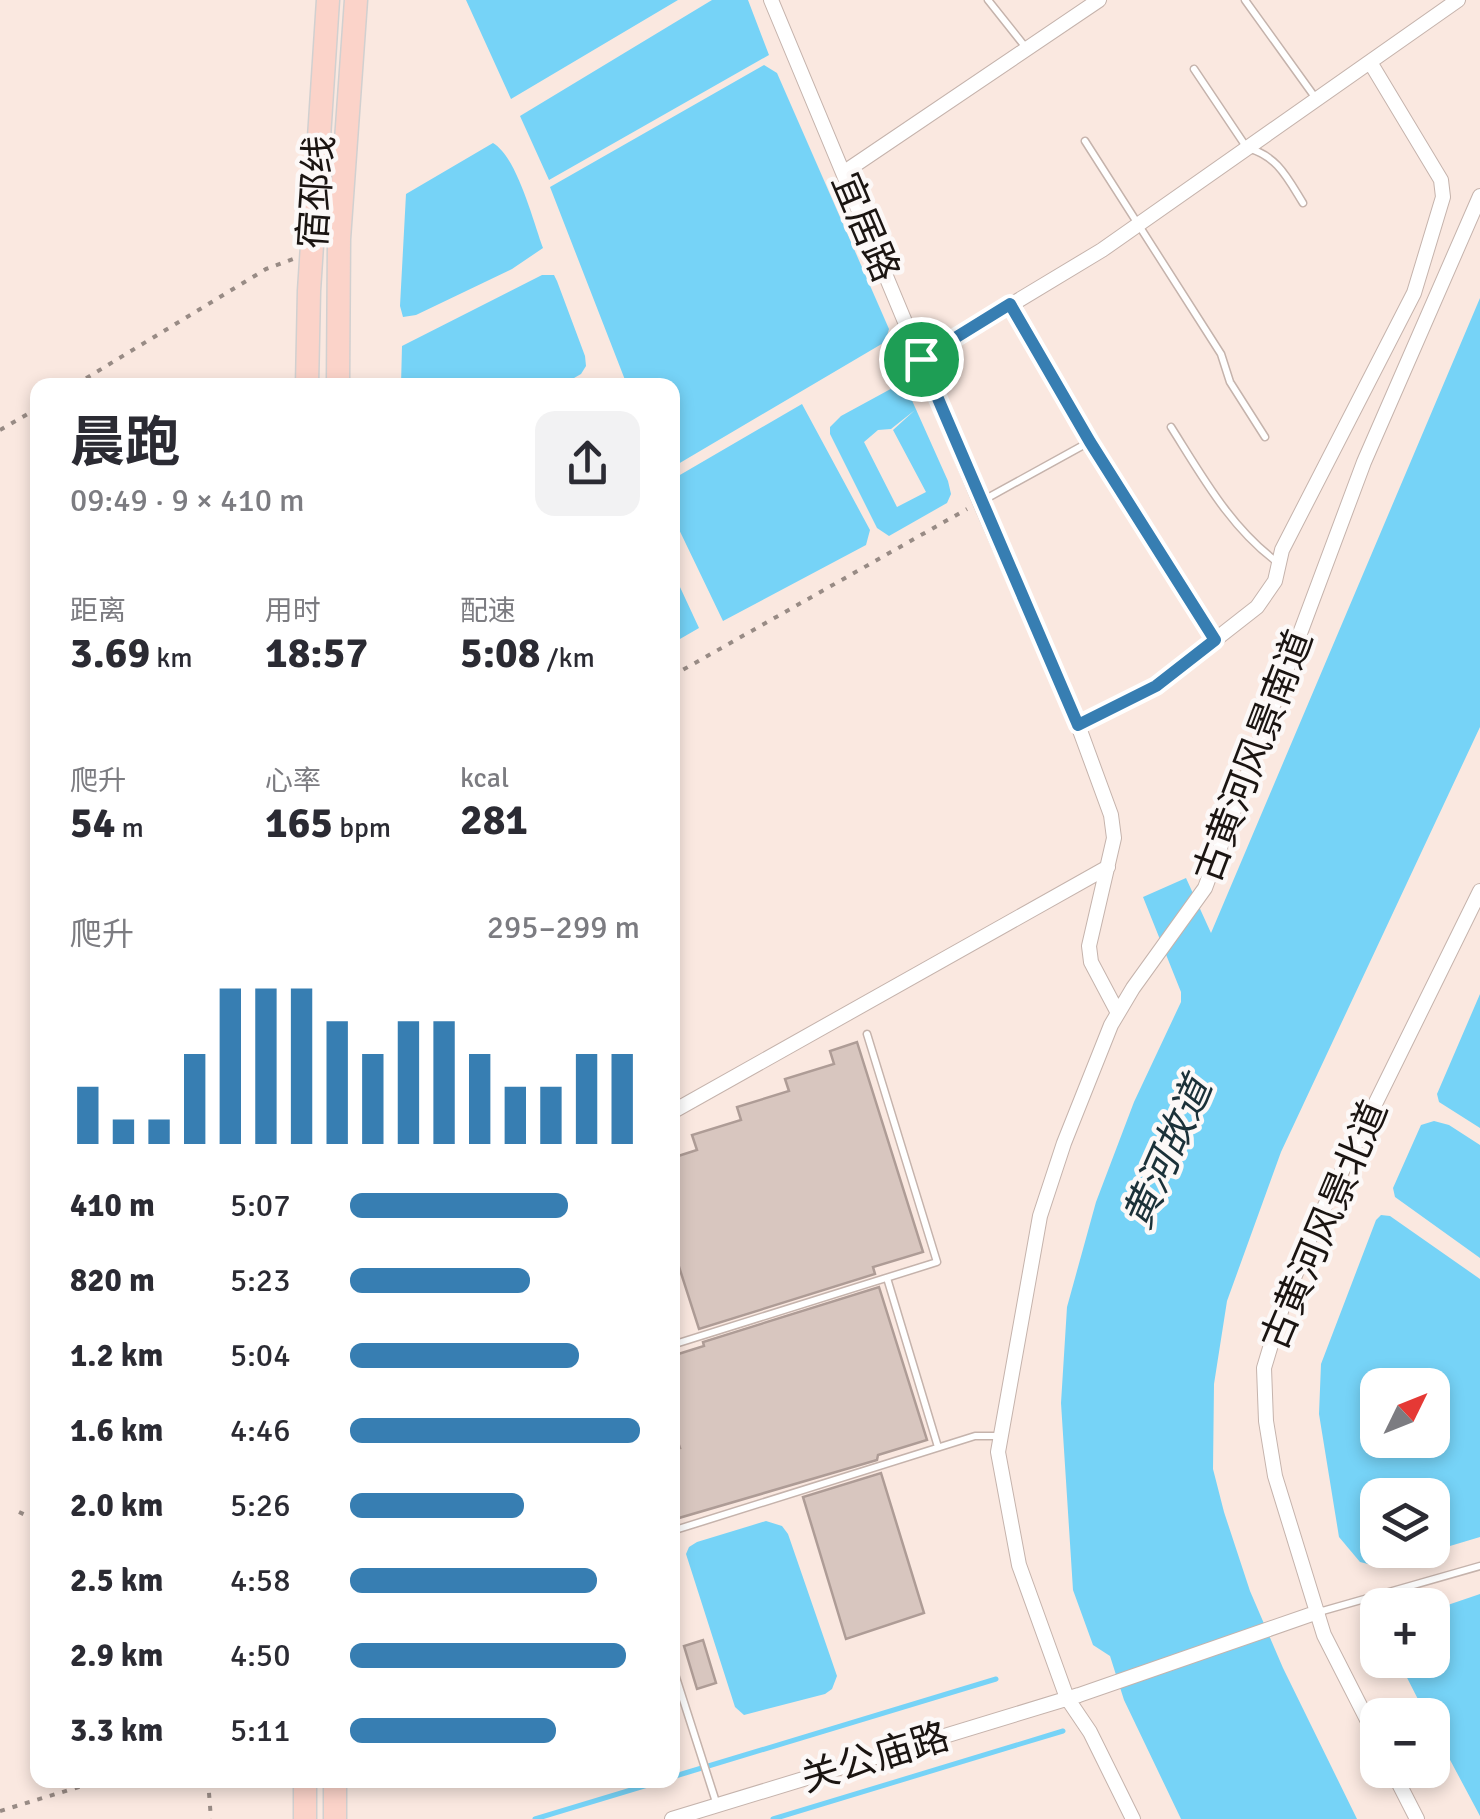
<!DOCTYPE html>
<html lang="zh">
<meta charset="utf-8">
<style>
body{margin:0;font-family:Signika,"Noto Sans SC",sans-serif;background:#f2f2f3;color:#2b2b33;height:100vh;display:flex;flex-direction:column;font-size:38px;white-space:nowrap}
*{box-sizing:border-box;margin:0}
p{font-size:32px;color:#7c7c81}
.icon{flex:none;width:55px;height:55px;fill:none;stroke:currentColor;stroke-width:2;stroke-linecap:round;stroke-linejoin:round}
.map{position:relative;flex:1;overflow:hidden}
.drawer{position:absolute;left:30px;top:378px;width:650px;height:1410px;display:flex;flex-direction:column;background:#fff;border-radius:20px;box-shadow:0 5px 15px #0003}
.drawer>*{flex:none}
.needle{width:65px;rotate:47deg}
.fabs{position:absolute;left:1360px;top:1368px;display:grid;gap:20px}
.fabs a{display:grid;place-items:center;width:90px;height:90px;border-radius:20px;background:#fff;box-shadow:0 5px 15px #0003;font-size:50px}
.pin{position:absolute;display:grid;place-items:center;width:85px;height:85px;color:#fff;margin:-42px;border:5px solid #fff;border-radius:50%;box-shadow:0 2px 10px #0007}
.round{display:grid;place-items:center;flex:none;width:105px;height:105px;border-radius:20px;background:#f2f2f3}
.head{display:flex;align-items:center;justify-content:space-between;height:170px;padding:0 40px}
h1{font-size:55px;font-weight:700;line-height:75px}
.stats{display:grid;grid-template-columns:repeat(3,1fr);gap:15px;height:170px;padding:10px 40px}
.stats div{display:grid;align-content:center}
.stats b{font-size:42px;font-weight:700}
.stats small{font-size:28px;font-weight:400}
.stats p{font-size:28px}
.chart{height:280px;padding:20px 40px}
.chart p{display:flex;justify-content:space-between}
.chart svg{width:100%;height:180px;margin-top:10px;stroke:#377eb2;stroke-width:6}
ul{padding:0 40px;list-style:none;font-size:32px}
li{display:grid;grid-template-columns:160px 120px 1fr;align-items:center;height:75px}
li i{height:25px;border-radius:12px;background:#377eb2}
.map>svg:first-child{display:block}
.water{fill:#76d3f7;fill-rule:evenodd}
.lines{fill:none;stroke-linecap:round;stroke-linejoin:round}
.stream{stroke:#76d3f7;stroke-width:5}
.building{fill:#d8c6bf;stroke:#ae9c96;stroke-width:2.5}
.lane-casing{stroke:#c5b3ac;stroke-width:9}
.street-casing{stroke:#c5b3ac;stroke-width:16}
.primary-casing{stroke:#d1d0d0;stroke-width:25}
.path{stroke:#988b85;stroke-width:4;stroke-dasharray:5 8;stroke-linecap:butt}
.lane{stroke:#fff;stroke-width:6}
.street{stroke:#fff;stroke-width:14}
.primary{stroke:#fbd3c9;stroke-width:22}
.route-casing{stroke:#fff;stroke-width:20}
.route{stroke:#377eb2;stroke-width:12}
.labels{text-anchor:middle;stroke-width:9;stroke-linejoin:round;paint-order:stroke}
.street-label{font-size:38px;fill:#1b1512;stroke:#fcf8f7}
.water-label{font-size:40px;font-style:italic;fill:#1b3139;stroke:#fcf8f7}
</style>
<div class="map">
<svg width="1480" height="1819" viewBox="0 0 1480 1819">
<rect width="100%" height="100%" fill="#fae8e0"/>
<path class="water" d="M466 0H678L511 99Z
M712 0H748L769 55 549 180 520 116Z
M764 65 777 73 889 329 885 342 673 467 672 385H627L550 187Z
M493 143C517 157 533 221 543 248L512 269 416 315 403 317 400 306 406 194Z
M542 275H554L557 281 585 356 586 366 581 374 562 385H401L402 346Z
M1480 298V727L1281 1152 1227 1301 1214 1384 1213 1469 1224 1512 1250 1591 1283 1668 1357 1819H1181L1124 1700 1110 1656 1093 1645 1073 1590 1061 1403 1067 1307 1096 1202 1134 1102 1181 1002V992L1143 897 1186 878 1211 933Z
M898 385 906 387 948 481 951 494 947 503 889 536 877 528 830 434V427L841 416ZM915 410 893 430 926 492 897 507 864 442 878 430 891 429Z
M802 404 870 530 866 545 723 621 673 517V479Z
M673 572 699 628 673 643H672Z
M1480 994V1128L1439 1102 1437 1094Z
M1434 1121 1449 1125 1480 1145V1258L1395 1197 1393 1188 1421 1125Z
M1381 1215 1390 1216 1480 1279V1537L1380 1567 1360 1562 1339 1537 1319 1414 1321 1364 1376 1220ZM1378 1385H1432V1440H1378ZM1378 1495H1432V1550H1378Z
M766 1521 782 1526 788 1534 837 1676 832 1689 825 1694 744 1715 735 1707 686 1554 689 1547 697 1542Z
M1480 1594V1816L1433 1728 1432 1715H1426L1398 1660H1432L1433 1610Z"/>
<g class="lines">
<path class="stream" d="M672 1777 996 1679
M535 1819 664 1780
M773 1819 1063 1731"/>
</g>
<path class="building" d="M857 1042 923 1252 873 1267 875 1274 699 1329 672 1245V1158L697 1150 692 1135 741 1120 737 1107 789 1091 785 1079 834 1064 830 1051Z
M879 1287 927 1440 878 1455 877 1460 672 1520V1449L680 1448 672 1425V1356L704 1346 703 1342Z
M881 1473 924 1613 846 1639 803 1497Z
M703 1640 716 1683 697 1689 684 1646Z"/>
<g class="lines">
<g class="lane-casing">
<path id="lane" d="M988 0 1027 49
M1245 0 1317 100
M1194 69 1247 148C1277 155 1288 179 1303 203
M1085 141 1221 354 1230 382 1265 437
M1010 305 1091 441 1215 640
M1171 427C1202 476 1230 527 1277 562
M982 501 1091 441
M887 1278 938 1447
M672 1345 937 1262 867 1034
M672 1531 975 1436H999
M1319 1612 1480 1566
M672 1665 716 1802"/>
</g>
<g class="street-casing">
<path id="street" d="M771 0 980 502 1078 725 1111 815 1114 838 1089 946 1091 962 1118 1013
M843 173 1099 0
M921 359 1102 250 1458 0
M1078 725 1156 686 1257 607 1275 581 1282 550 1414 293 1443 197 1441 180 1370 62
M672 1112 1108 867
M1378 1741 1324 1635 1275 1476 1266 1421 1264 1368 1282 1308 1314 1228 1480 891
M1392 1770 1417 1819
M672 1819 1079 1695 1318 1612
M1133 1819 1090 1732 1067 1698 1019 1565 998 1452 1040 1216 1064 1143 1111 1025 1133 988 1205 888 1364 462 1480 196"/>
</g>
<g class="primary-casing">
<path id="primary" d="M307 385 309 291 328 0
M338 385 339 239 356 0
M305 1780V1819
M335 1780V1819"/>
</g>
<path class="path" d="M75 385 266 269 293 259
M0 430 38 408
M672 676 967 509
M19 1512 38 1521
M208 1780 211 1819
M0 1811 102 1780"/>
<use href="#lane" class="lane"/>
<use href="#street" class="street"/>
<use href="#primary" class="primary"/>
</g>
<g class="lines">
<g class="route-casing">
<path id="route" d="M1010 304 1090 442 1215 640 1156 686 1078 725 921 359Z"/>
</g>
<use href="#route" class="route"/>
</g>
<g class="labels">
<g class="street-label">
<text transform="translate(316 192) rotate(-86)" y="13">宿邳线</text>
<text transform="translate(866 227) rotate(67)" y="13">宜居路</text>
<text transform="translate(1253 756) rotate(-69)" y="13">古黄河风景南道</text>
<text transform="translate(1324 1225) rotate(-67)" y="13">古黄河风景北道</text>
<text transform="translate(875 1757) rotate(-17)" y="13">关公庙路</text>
</g>
<g class="water-label">
<text transform="translate(1167 1153) rotate(-66)" y="14">黄河故道</text>
</g>
</g>
</svg>
<div class="fabs">
<a><svg class="needle" viewBox="-14 -14 28 28"><path d="M0-13l5 13h-10z" fill="#e53935"/><path d="M0 13l5-13h-10z" fill="#7c7c81"/></svg></a>
<a><svg class="icon" aria-label="layers" viewBox="0 0 24 24"><path d="M12 4l9 5-9 5-9-5zM3 14l9 5 9-5"/></svg></a>
<a>+</a>
<a>−</a>
</div>
<div class="pin" style="left:921px;top:359px;background:#1e9e55"><svg class="icon" aria-label="arrive" viewBox="0 0 24 24"><path d="M6 21V4h12l-3 4 3 4H6"/></svg></div>
<section class="drawer">
<div class="head"><div><h1>晨跑</h1><p>09:49 · 9 × 410 m</p></div><a class="round"><svg class="icon" aria-label="share" viewBox="0 0 24 24"><path d="M12 15V3M7 8l5-5 5 5M5 13v7h14v-7"/></svg></a></div>
<div class="stats">
<div><p>距离</p><b>3.69<small> km</small></b></div>
<div><p>用时</p><b>18:57</b></div>
<div><p>配速</p><b>5:08<small> /km</small></b></div>
</div>
<div class="stats">
<div><p>爬升</p><b>54<small> m</small></b></div>
<div><p>心率</p><b>165<small> bpm</small></b></div>
<div><p>kcal</p><b>281</b></div>
</div>
<div class="chart"><p><span>爬升</span>295–299 m</p>
<svg viewBox="0 0 160 44" preserveAspectRatio="none"><path d="M5 44V30M15 44V38M25 44V38M35 44V22M45 44V6M55 44V6M65 44V6M75 44V14M85 44V22M95 44V14M105 44V14M115 44V22M125 44V30M135 44V30M145 44V22M155 44V22"/></svg>
</div>
<ul>
<li><b>410 m</b>5:07<i style="width:75%"></i></li>
<li><b>820 m</b>5:23<i style="width:62%"></i></li>
<li><b>1.2 km</b>5:04<i style="width:79%"></i></li>
<li><b>1.6 km</b>4:46<i style="width:100%"></i></li>
<li><b>2.0 km</b>5:26<i style="width:60%"></i></li>
<li><b>2.5 km</b>4:58<i style="width:85%"></i></li>
<li><b>2.9 km</b>4:50<i style="width:95%"></i></li>
<li><b>3.3 km</b>5:11<i style="width:71%"></i></li>
</ul>
</section>
</div>
